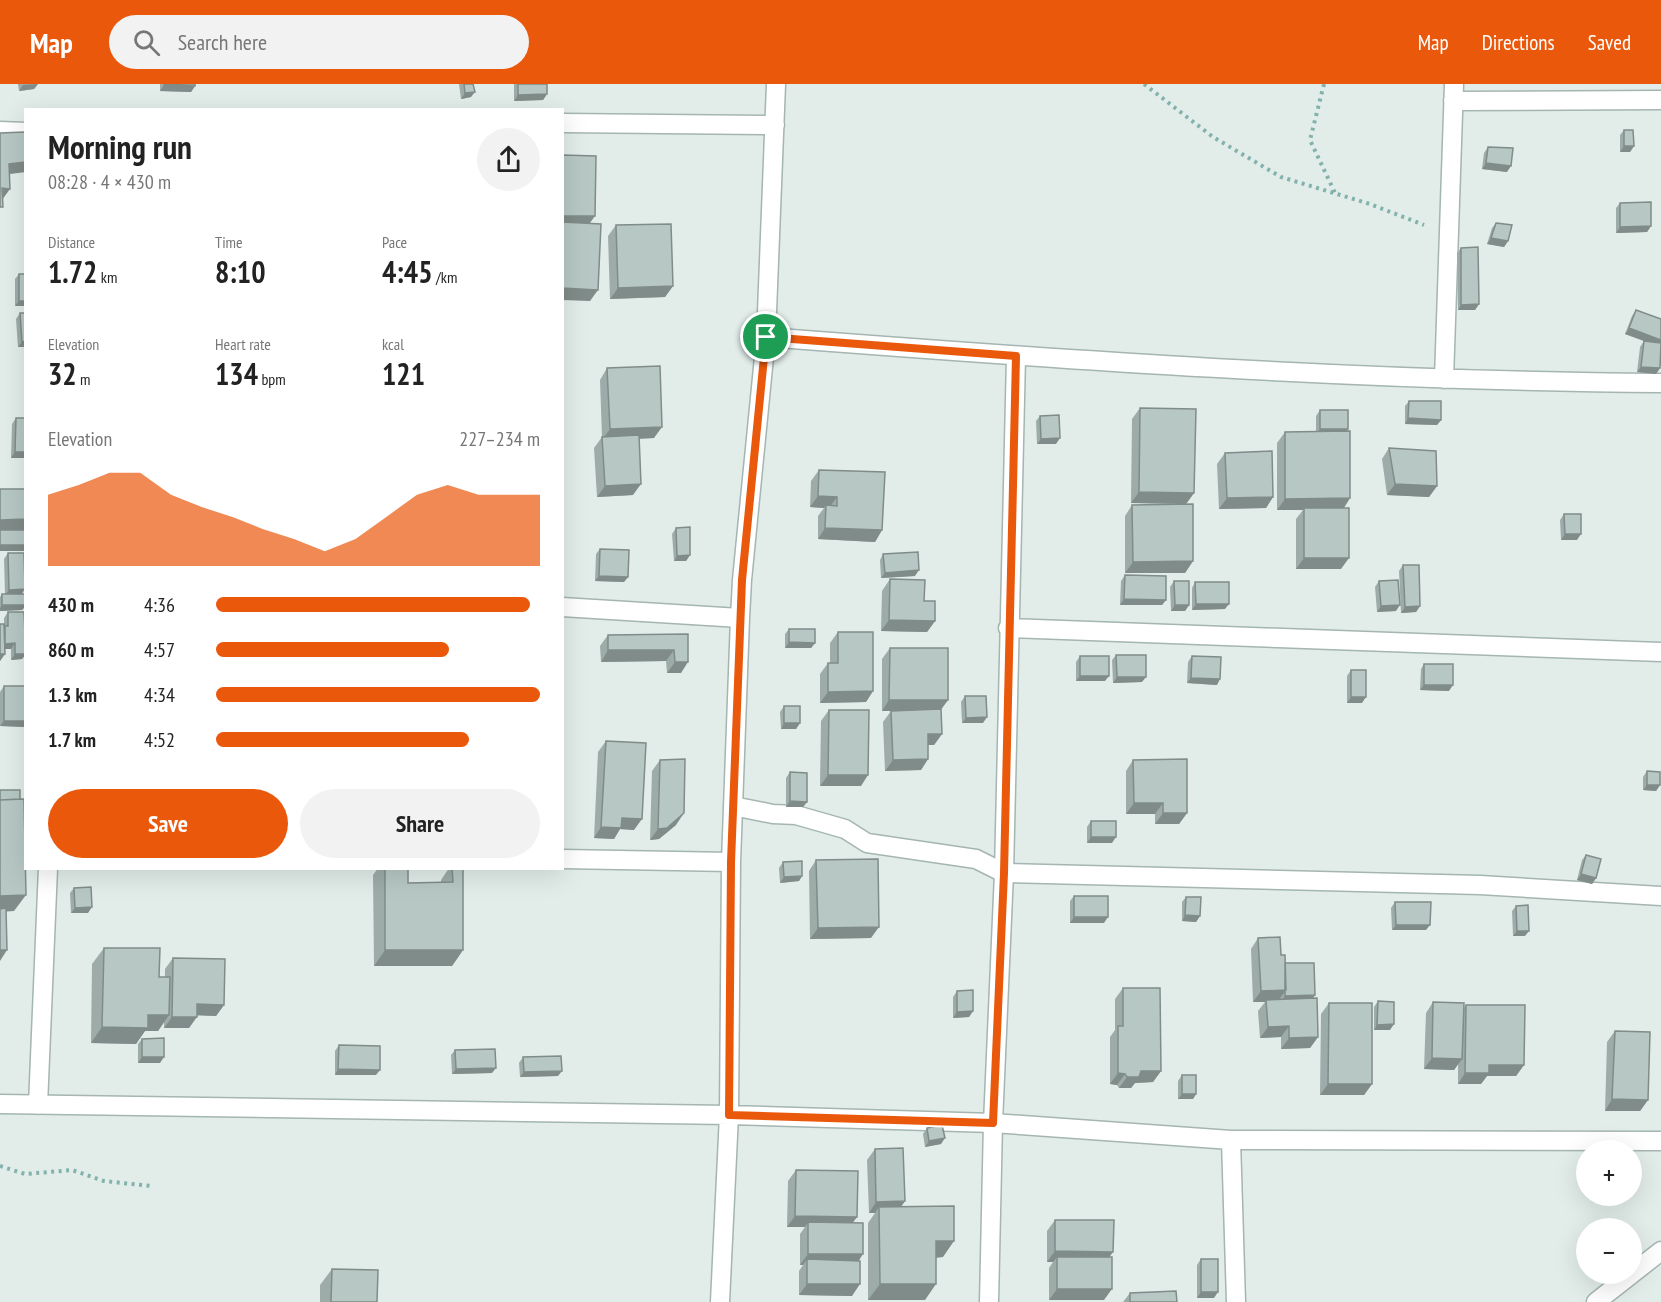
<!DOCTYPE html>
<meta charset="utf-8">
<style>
body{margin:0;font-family:"PT Sans Narrow",sans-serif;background:#f2f2f2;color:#222;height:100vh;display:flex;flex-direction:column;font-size:22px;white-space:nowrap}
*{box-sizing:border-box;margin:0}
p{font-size:20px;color:#767676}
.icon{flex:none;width:33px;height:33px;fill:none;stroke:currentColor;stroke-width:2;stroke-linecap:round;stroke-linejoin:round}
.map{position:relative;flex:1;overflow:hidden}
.drawer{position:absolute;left:24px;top:24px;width:540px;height:762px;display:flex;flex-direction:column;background:#fff;border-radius:0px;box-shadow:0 6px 24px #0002}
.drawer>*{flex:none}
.tools{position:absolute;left:1576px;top:1056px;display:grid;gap:12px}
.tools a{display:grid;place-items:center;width:66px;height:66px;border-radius:50%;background:#fff;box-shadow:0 6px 24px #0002;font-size:30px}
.pin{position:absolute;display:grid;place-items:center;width:51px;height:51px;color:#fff;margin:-26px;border:3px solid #fff;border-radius:50%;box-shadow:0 2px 6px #0007}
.round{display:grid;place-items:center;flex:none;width:63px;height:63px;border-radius:32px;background:#f2f2f2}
.headline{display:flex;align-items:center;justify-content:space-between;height:102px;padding:0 24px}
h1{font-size:33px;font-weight:700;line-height:45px}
.figures{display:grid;grid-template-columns:repeat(3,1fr);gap:9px;height:102px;padding:6px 24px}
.figures div{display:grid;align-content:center}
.figures b{font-size:30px;font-weight:700}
.figures small{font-size:16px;font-weight:400}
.figures p{font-size:16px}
.chart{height:168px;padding:12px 24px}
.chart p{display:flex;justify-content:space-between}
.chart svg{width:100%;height:108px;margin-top:6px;fill:#ea580c;opacity:.7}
.primary-button{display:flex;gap:12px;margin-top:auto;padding:12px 24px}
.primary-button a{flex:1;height:69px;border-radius:36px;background:#ea580c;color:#fff;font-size:24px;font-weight:700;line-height:69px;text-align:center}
.primary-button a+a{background:#f2f2f2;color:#222}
ul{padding:0 24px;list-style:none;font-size:20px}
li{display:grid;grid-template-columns:96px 72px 1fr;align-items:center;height:45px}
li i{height:15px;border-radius:8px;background:#ea580c}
header{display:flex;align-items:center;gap:36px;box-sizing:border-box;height:84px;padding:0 30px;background:#ea580c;color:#fff}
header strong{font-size:28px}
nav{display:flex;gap:33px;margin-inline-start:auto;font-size:21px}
.search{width:420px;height:54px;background:#f2f2f2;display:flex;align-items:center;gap:15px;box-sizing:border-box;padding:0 21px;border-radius:33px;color:#767676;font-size:22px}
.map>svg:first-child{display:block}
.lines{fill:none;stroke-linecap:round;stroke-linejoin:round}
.street-casing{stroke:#a4b5b2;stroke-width:21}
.path{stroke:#82b2ab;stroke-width:4;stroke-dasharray:3 4.5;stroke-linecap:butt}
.street{stroke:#fff;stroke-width:18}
.wall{fill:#9daca9}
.shaded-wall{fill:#808c89}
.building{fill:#b7c8c4;stroke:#808c89;stroke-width:1.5}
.route-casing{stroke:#fff;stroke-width:12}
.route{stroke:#ea580c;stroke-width:8}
</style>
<header>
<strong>Map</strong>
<div class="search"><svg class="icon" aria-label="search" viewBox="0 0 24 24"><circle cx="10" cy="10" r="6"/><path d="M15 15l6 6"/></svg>Search here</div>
<nav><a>Map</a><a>Directions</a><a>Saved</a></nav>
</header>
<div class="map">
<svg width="1661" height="1218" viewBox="0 0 1661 1218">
<rect width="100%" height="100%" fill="#e2edea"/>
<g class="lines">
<g class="street-casing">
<path id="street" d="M1453 17 1661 16
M562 39 775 41
M0 47 26 48
M766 253C1064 276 1362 297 1661 299
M1444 295 1454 0
M562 523 740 534
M1008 544 1661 568
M733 722 773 730 796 731 845 745 867 759 976 775 1004 789 1480 801 1661 812
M562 775 731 778
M0 1020 729 1031 993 1039 1231 1056 1661 1057
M38 1021 48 784
M1231 1056 1236 1218
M720 1218 729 1031 731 778 740 534 742 496 766 253 776 0
M989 1218 993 1039 1004 789 1016 272
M1596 1218 1661 1167"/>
</g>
<path class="path" d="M1144 0 1213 53 1281 93 1370 120 1424 141
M1324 0 1310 56 1335 109
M0 1082 25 1090 72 1086 104 1097 151 1102"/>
<use href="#street" class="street"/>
</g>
<path class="wall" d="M18 0H38L34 5 19 7Z
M160 0H195V2L191 8 160 7Z
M459 0H473L471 13 461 15Z
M514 0H547V10L543 16 514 17Z
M1624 46 1634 62 1630 68H1620V51Z
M1488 63 1507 88 1482 85 1484 69Z
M1620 119 1651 142 1647 148 1616 149V124Z
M1496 139 1508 157 1504 163 1487 160 1492 144Z
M616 141 673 202 665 213 610 215 608 152Z
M1461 164 1479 220 1475 226H1458L1457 169Z
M19 190H26V222H15V195Z
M1636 226 1661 235V271L1660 284 1656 290 1637 288 1640 263 1644 257 1646 258 1625 250 1632 232Z
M20 229H26V263H18L16 235Z
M607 284 654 354 639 355 633 411 597 413 594 364 602 353 600 296Z
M1409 317 1441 336 1437 341 1405 340V322Z
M1140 324 1194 409 1186 420 1131 419 1132 335Z
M1320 326 1348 345 1346 347 1350 414 1344 424 1341 485H1296V435L1303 426H1277V359L1285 348 1316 347V332Z
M1040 332 1056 360H1037L1036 337Z
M16 334 26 374H11L12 340Z
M1389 364 1437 402 1429 413 1387 411 1382 375Z
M1225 369 1273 413 1266 424 1219 425 1217 380Z
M819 386 882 446 875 458 818 455V432L824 424 810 423 811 397Z
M1132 421 1193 477 1185 489H1125V432Z
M1564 430 1577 456H1561L1560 436Z
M676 444 690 471 686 477H674L672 450Z
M600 465 628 493 624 498 595 497 596 470Z
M8 469 22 510V526L0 527V513L2 510H5L4 475Z
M883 470 915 492 881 494 880 476Z
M1403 481 1420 522 1416 528 1401 529 1399 487Z
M1125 491 1166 516 1162 521H1120L1121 497Z
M890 495 924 517 935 537 927 548 881 547 882 507Z
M1174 497 1189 521 1185 527H1171L1170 503Z
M1379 497 1396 527 1377 528 1375 503Z
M1195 498 1225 525 1192 526V504Z
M8 528 26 570 22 575 11 576V565H5V570L0 577V540H4V534Z
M789 545 815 559 811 564H785V550Z
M838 548 873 607 866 618 820 619V590L828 579H830V559Z
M688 550 681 589H667L666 577 601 578 600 562 608 551Z
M890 564 948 616 941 625 942 650 934 661H928V675L921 686 885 687 883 638 891 627H894H882V575Z
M1116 571 1142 598 1113 599 1112 576Z
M1080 572 1105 597H1076V578Z
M1192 572 1217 601 1187 599 1188 578Z
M1424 580 1449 607 1420 606 1421 585Z
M1351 586 1362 619H1347V592Z
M4 602 26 643 0 642V608Z
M965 612 983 639H962L961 618Z
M784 622 800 639 796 645H781L780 628Z
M829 626 861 702H820L821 637Z
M606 657 634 746 620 745 614 755 594 754 598 668Z
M660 676 676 741 659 755 650 756 652 687Z
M1133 676 1187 729 1179 740H1155V730H1126V687Z
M1647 687 1660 701 1656 707 1643 706V693Z
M790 688 807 718 803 723H786V694Z
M1091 737 1112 759H1087V743Z
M1586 771 1596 794 1592 800 1577 796 1582 776Z
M816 776 871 854 810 855 809 787Z
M783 778 802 792 799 797 780 799 779 784Z
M378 784H408V799H441V796L449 784H463V866L452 882H374L373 791Z
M74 804 88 829H71L70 809Z
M1074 812 1104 839H1070V817Z
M1186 813 1200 832 1196 838 1182 837V818Z
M1395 818 1426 846H1392L1391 824Z
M1516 822 1525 852H1513L1512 827Z
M1258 854 1281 871 1285 879 1315 911 1313 914 1318 953 1310 964 1281 965V953L1260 954 1258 927 1265 918H1253L1251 865Z
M104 864 159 893H165V885L173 874 224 921 216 932 197 931 189 944H164V938L158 947H145L136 960 91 959 92 880Z
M1123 904 1161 987 1153 998 1135 999 1131 1004H1119L1117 1001 1110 1000V953L1115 946V915Z
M957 907 973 927 969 933 953 934V913Z
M1378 917 1390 946H1374V923Z
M1433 918 1463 925 1466 921 1524 981 1516 992H1487L1481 1000H1458V980L1454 986 1424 985 1426 929Z
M1329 919 1372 1000 1364 1011H1320L1321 930Z
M1615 947 1648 1016 1640 1027H1605L1607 958Z
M142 955 160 979H138V960Z
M339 961 376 991H335V967Z
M455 966 492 989 452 990 451 971Z
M523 973 558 992 520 993 519 979Z
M1182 991 1196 1010 1193 1015H1178V997Z
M927 1044 941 1060 925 1063 923 1050Z
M875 1065 905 1117 901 1123 943 1173 936 1174 925 1216H868V1139L875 1129H869L867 1076Z
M796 1086 853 1139 859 1177 852 1212 799 1211V1187L803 1181H800V1150L805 1143H787L788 1097Z
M1055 1136 1109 1173 1104 1216H1049V1184L1053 1178H1047V1147Z
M1201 1175 1214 1214H1197V1181Z
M332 1185 377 1218H320V1201Z
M1130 1209 1177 1218H1123Z"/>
<path class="shaded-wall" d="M38 0 34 5 19 7 23 1Z
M164 1 195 2 191 8 160 7Z
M475 8 471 13 461 15 465 9Z
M547 10 543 16 514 17 518 11Z
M1624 62H1634L1630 68H1620Z
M26 78V88L2 91 9 80Z
M1486 79 1511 82 1507 88 1482 85Z
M2 104 10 105 2 116Z
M562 132H595L587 143H562Z
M1651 142 1647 148 1616 149 1620 143Z
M1491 154 1508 157 1504 163 1487 160Z
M673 202 665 213 610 215 618 204Z
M562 204 598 206 590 217 562 216Z
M19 217H26V222H15Z
M1479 220 1475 226H1458L1461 221Z
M1629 244 1661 256V259L1659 262 1625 250Z
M26 257V263H18L22 258Z
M1641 283 1660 284 1656 290 1637 288Z
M1408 334 1441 336 1437 341 1405 340Z
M662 343 654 354 602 356 610 345Z
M1320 345H1348L1344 351 1316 350Z
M1060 354 1056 360H1037L1041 355Z
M15 368H26V374H11Z
M641 400 633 411 597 413 605 402Z
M1395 400 1437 402 1429 413 1387 411Z
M1139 408 1194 409 1186 420 1131 419Z
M818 412 837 413 829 424 826 421 824 424 810 423Z
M1273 413 1266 424 1219 425 1227 414Z
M1350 414 1343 425 1304 424 1303 426H1277L1285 415Z
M26 435V446L0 447V436Z
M825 444 882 446 875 458 818 455Z
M1565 450H1581L1577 456H1561Z
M0 461H26V464L24 467H0Z
M690 471 686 477H674L677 472Z
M1304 474H1349L1341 485H1296Z
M1193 477 1185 489H1125L1133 478Z
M919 486 915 492 881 494 885 489Z
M599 492 628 493 624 498 595 497Z
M25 505 21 511H5L9 506Z
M1124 515 1166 516 1162 521H1120Z
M1196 520H1229L1225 525 1192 526Z
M2 521H26V522L22 526 0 527V524Z
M1175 521H1189L1185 527H1171Z
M1400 521 1396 527 1377 528 1381 522Z
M1420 522 1416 528 1401 529 1405 523Z
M889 536 935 537 927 548 881 547Z
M789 558 815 559 811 564H785Z
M15 559 11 565H1L5 560Z
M608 566H674L666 577 601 578Z
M0 570H5L0 577Z
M15 570H26L22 575 11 576Z
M675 578H688L681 589H667Z
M1080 592H1109L1105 597H1076Z
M1117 593H1146L1142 598 1113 599Z
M1191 594 1220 595 1217 601 1187 599Z
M1424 601H1453L1449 607 1420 606Z
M873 607 866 618 820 619 828 608Z
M1351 613H1366L1362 619H1347Z
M889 616H948L940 627H882Z
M987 633 983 639H962L966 634Z
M4 637H26V643L0 642Z
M784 639H800L796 645H781Z
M928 650H942L934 661H920Z
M928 675 921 686 885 687 893 676Z
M828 691H868L861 702H820Z
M1647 701H1660L1656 707 1643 706Z
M790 717 807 718 803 723H786Z
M1134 719H1163L1155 730H1126Z
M684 729 676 741 659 755 650 756 658 745Z
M1163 729H1187L1179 740H1155Z
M622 734 642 735 634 746 620 745 614 755 594 754 601 743Z
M1091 753H1116L1112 759H1087Z
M1581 790 1596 794 1592 800 1577 796Z
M802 792 799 797 780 799 784 793Z
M26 811 14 827 0 828V812Z
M92 823 88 829H71L75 824Z
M1185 831 1200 832 1196 838 1182 837Z
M1074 833H1108L1104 839H1070Z
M1396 841H1430L1426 846H1392Z
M879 843 871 854 810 855 818 844Z
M1517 847H1529L1525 852H1513Z
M0 866H7L0 877Z
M385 866H463L452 882H374Z
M1286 906 1278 917 1266 916 1265 918H1253L1261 907Z
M1315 911 1311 917 1281 918 1285 912Z
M197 920 224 921 216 932 189 931Z
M973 927 969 933 953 934 957 928Z
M148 931H169L158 947H145L136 960 91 959 102 943Z
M172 933H197L189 944H164Z
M1394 940 1390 946H1374L1377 941Z
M1289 942 1281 953 1260 954 1268 943Z
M1318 953 1310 964 1281 965 1289 954Z
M142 973H164L160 979H138Z
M1432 974 1462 975 1454 986 1424 985Z
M1489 981H1524L1516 992H1487L1481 1000H1458L1465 989Z
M496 984 492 989 452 990 456 985Z
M338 985 380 986 376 991H335Z
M562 987 558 992 520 993 524 988Z
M1141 987H1161L1153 998 1135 999 1131 1004H1119L1127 993Z
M1118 989 1125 990 1117 1001 1110 1000Z
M1328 1000H1372L1364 1011H1320Z
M1182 1010H1196L1193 1015H1178Z
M1612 1015 1648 1016 1640 1027H1605Z
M945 1054 941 1060 925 1063 929 1057Z
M905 1117 897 1128 879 1123 875 1129H869L876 1118Z
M795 1132 857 1133 849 1144 808 1138 805 1143H787Z
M936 1157H954L943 1173 924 1174Z
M1055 1167 1113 1168 1105 1179 1057 1173 1053 1178H1047Z
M808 1170H863L856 1181 807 1175 803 1181H800Z
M807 1200H860L852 1212 799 1211Z
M880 1200H936L925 1216H868Z
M1057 1205H1112L1104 1216H1049Z
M1201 1208H1218L1214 1214H1197Z"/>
<path class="building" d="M164 0H195V2L164 1Z
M464 0H473L475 8 465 9Z
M518 0H547V10L518 11Z
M1624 46H1633L1634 62H1624Z
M25 48 26 78 9 80 10 105 2 104 3 123H0V49Z
M1488 63 1513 64 1511 82 1486 79Z
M562 71 596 72 595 132H562Z
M1651 118V142L1620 143V119Z
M562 138 601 140 598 206 562 204Z
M1496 139 1512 141 1508 157 1491 154Z
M671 140 673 202 618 204 616 141Z
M1478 163 1479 220 1461 221V164Z
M19 190H26V217H19Z
M1636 226 1661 235V256L1629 244Z
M20 229H26V257L22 258Z
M1644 257 1661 259 1660 284 1641 283Z
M660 282 662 343 610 345 607 284Z
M1409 317H1441V336L1408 334Z
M1140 324 1196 325 1194 409 1139 408Z
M1320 326H1348V345H1320Z
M1059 331 1060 354 1041 355 1040 332Z
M16 334H26V368H15Z
M1350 347V414L1285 415V348Z
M639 351 641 400 605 402 602 353Z
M1389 364 1436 367 1437 402 1395 400Z
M1272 367 1273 413 1227 414 1225 369Z
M819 386 885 388 882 446 825 444 826 421 837 422V413L818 412Z
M0 405H26V435L0 436Z
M1193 420V477L1133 478 1132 421Z
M1304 424H1349V474H1304Z
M1564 430H1581V450H1565Z
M690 443V471L677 472 676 444Z
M0 446H26V461H0Z
M600 465 629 466 628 493 599 492Z
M918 468 919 486 885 489 883 470Z
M8 469H24L25 505 9 506Z
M1403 481H1419L1420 522 1405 523Z
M1125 491 1166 492V516L1124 515Z
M890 495 925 496 924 517H935V537L889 536Z
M1398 496 1400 521 1381 522 1379 497Z
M1174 497H1189V521H1175Z
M1195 498H1229V520H1196Z
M2 510H26V521H2Z
M8 528H24L26 570H15V559L5 560V542H8Z
M0 540H4L5 570H0Z
M789 545H815V559L789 558Z
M838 548H873V607L828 608V579H838Z
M688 550V578H675L674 566H608V551Z
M890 564H948V616H889Z
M1116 571H1146V593H1117Z
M1080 572H1109V592H1080Z
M1192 572 1221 573 1220 595 1191 594Z
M1424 580H1453V601H1424Z
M1351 586H1366V613H1351Z
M4 602H26V637H4Z
M965 612H986L987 633 966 634Z
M784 622H800V639H784Z
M941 625 942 650H928V675L893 676 891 627Z
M829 626H869L868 691H828Z
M606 657 646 659 642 735 622 734 621 744 601 743Z
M685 675 684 729 667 744 658 745 660 676Z
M1187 675V729H1163V719H1134L1133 676Z
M1647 687 1660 688V701H1647Z
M790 688 807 689V718L790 717Z
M0 706H20V715L0 716Z
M24 715 26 811 0 812V716Z
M1091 737H1116V753H1091Z
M1586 771 1601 775 1596 794 1581 790Z
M878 775 879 843 818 844 816 776Z
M802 777V792L784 793 783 778Z
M385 784H408V799L453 798 452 784H463V866H385Z
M91 803 92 823 75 824 74 804Z
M1074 812H1108V833H1074Z
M1186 813H1201L1200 832 1185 831Z
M1395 818H1431L1430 841H1396Z
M1528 821 1529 847H1517L1516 822Z
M6 824 7 866H0V825Z
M1280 853 1281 871H1285L1286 906 1261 907 1258 854Z
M104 864H160L159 893H170L169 931H148V944L102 943Z
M173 874 225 875 224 921 197 920V933H172Z
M1285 879H1314L1315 911 1285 912Z
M1123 904H1160L1161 987H1141L1139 993H1127L1125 990 1118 989V942H1123Z
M973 906V927L957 928V907Z
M1317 914 1318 953 1289 954V942L1268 943 1266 916Z
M1378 917 1394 918V940L1377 941Z
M1433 918 1464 919 1462 975 1432 974Z
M1329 919H1372V1000H1328Z
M1466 921H1525L1524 981H1489V989H1465Z
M1615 947 1650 948 1648 1016 1612 1015Z
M164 954V973H142V955Z
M339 961 380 962V986L338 985Z
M495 965 496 984 456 985 455 966Z
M561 972 562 987 524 988 523 973Z
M1182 991H1196V1010H1182Z
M942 1041 945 1054 929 1057 927 1044Z
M903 1064 905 1117 876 1118 875 1065Z
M796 1086 858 1087 857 1133 795 1132Z
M954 1122V1157H936V1200H880L879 1123Z
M1055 1136H1114L1113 1168 1055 1167Z
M808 1138 863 1139V1170H808Z
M1057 1173H1112V1205H1057Z
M807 1175 860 1177V1200H807Z
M1201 1175H1218V1208H1201Z
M332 1185 378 1186 377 1218H331Z
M1176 1207 1177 1218H1130V1209Z"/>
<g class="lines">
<g class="route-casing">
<path id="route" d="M766 253 1016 272 1004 789 993 1039 729 1031 731 778 742 496Z"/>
</g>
<use href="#route" class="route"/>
</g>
</svg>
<div class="tools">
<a>+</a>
<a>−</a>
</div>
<div class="pin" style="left:766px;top:253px;background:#1e9e55"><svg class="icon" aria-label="arrive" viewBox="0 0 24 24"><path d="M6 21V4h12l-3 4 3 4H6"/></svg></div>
<section class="drawer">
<div class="headline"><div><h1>Morning run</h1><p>08:28 · 4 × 430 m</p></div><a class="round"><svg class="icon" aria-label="share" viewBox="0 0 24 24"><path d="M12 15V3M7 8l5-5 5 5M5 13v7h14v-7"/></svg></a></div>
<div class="figures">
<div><p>Distance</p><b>1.72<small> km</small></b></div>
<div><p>Time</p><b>8:10</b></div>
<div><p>Pace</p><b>4:45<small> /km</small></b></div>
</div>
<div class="figures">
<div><p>Elevation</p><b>32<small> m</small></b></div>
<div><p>Heart rate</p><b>134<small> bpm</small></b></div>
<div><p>kcal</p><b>121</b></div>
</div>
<div class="chart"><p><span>Elevation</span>227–234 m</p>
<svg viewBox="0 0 160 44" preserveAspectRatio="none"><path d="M0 44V15L10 11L20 6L30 6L40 15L50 20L60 24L70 29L80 33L90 38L100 33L110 24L120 15L130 11L140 15L150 15L160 15V44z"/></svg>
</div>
<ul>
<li><b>430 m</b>4:36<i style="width:97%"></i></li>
<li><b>860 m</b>4:57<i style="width:72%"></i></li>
<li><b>1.3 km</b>4:34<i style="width:100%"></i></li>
<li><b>1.7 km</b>4:52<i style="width:78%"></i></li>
</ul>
<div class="primary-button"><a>Save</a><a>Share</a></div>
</section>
</div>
